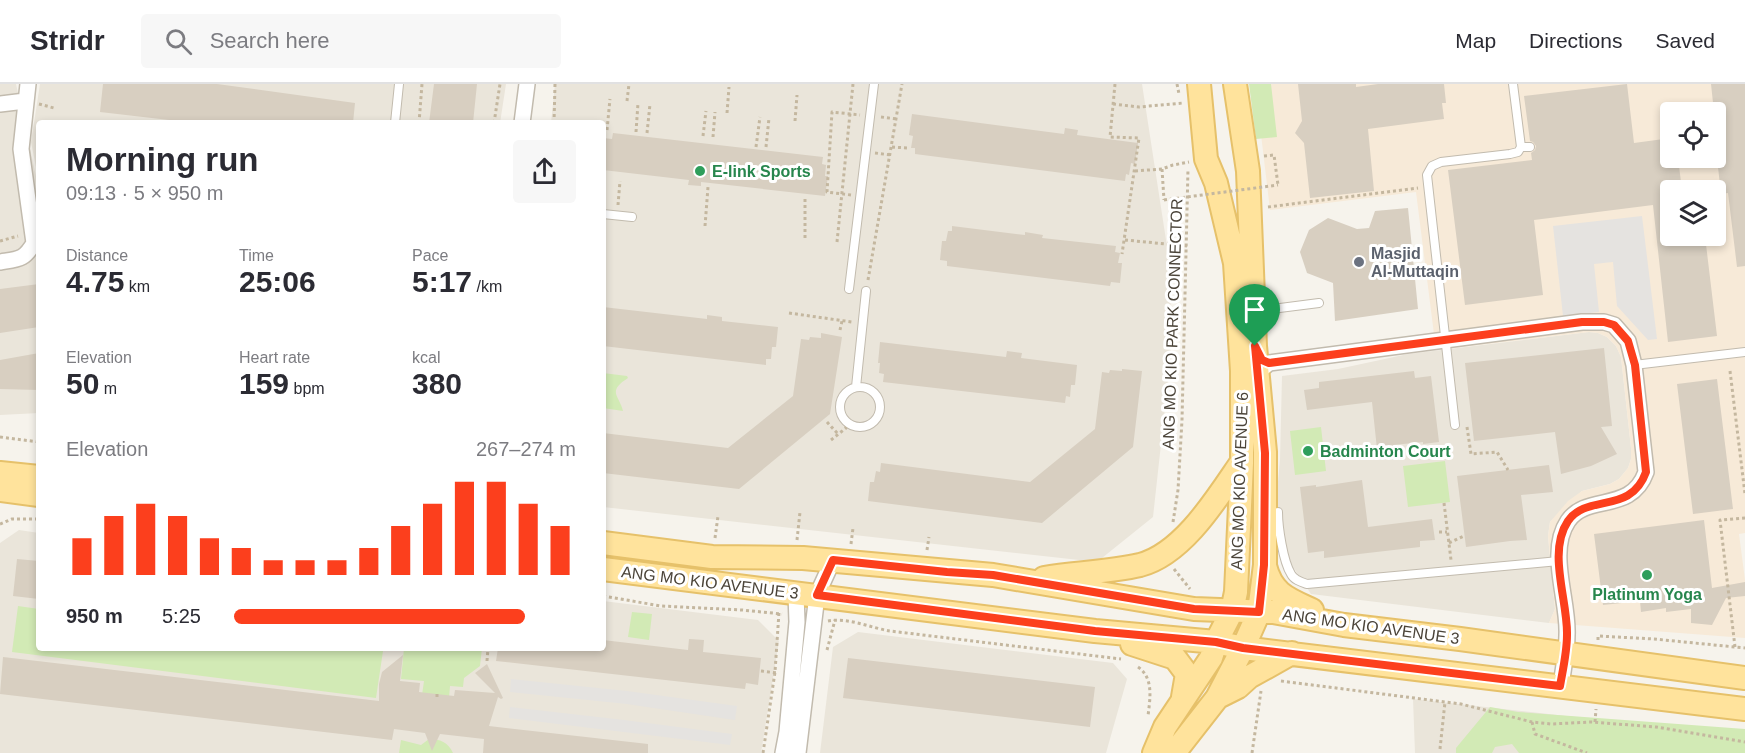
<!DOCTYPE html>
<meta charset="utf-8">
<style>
body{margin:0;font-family:Arial,sans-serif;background:#f7f7f7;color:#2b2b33;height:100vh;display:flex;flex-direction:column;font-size:22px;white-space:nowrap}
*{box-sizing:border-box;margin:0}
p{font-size:20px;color:#7c7c81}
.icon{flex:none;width:33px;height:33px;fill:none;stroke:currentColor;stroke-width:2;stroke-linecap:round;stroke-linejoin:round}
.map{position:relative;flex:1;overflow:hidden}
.side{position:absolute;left:36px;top:36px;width:570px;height:531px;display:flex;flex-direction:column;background:#fff;border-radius:6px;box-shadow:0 3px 9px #0003}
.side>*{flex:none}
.tools{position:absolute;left:1660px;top:18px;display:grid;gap:12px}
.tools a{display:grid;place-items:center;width:66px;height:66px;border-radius:6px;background:#fff;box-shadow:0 3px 9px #0003;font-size:30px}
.pin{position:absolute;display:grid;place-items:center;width:51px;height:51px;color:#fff;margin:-62px -26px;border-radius:50% 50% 50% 0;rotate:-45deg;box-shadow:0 0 6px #0007}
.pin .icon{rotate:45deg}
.round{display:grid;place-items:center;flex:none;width:63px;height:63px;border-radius:6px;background:#f7f7f7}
.head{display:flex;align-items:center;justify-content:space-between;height:102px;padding:0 30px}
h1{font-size:33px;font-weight:700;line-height:45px}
.stats{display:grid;grid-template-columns:repeat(3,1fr);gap:9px;height:102px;padding:6px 30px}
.stats div{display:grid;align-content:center}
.stats b{font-size:30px;font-weight:700}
.stats small{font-size:16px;font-weight:400}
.stats p{font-size:16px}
.chart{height:168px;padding:12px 30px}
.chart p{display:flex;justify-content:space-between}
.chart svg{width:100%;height:108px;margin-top:6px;stroke:#fc3f1d;stroke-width:6}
ul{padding:0 30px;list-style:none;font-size:20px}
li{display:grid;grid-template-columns:96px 72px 1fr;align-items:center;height:45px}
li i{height:15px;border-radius:8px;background:#fc3f1d}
header{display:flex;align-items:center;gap:36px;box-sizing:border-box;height:84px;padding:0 30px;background:#fff;border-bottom:2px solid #e1e1e2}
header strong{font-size:28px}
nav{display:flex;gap:33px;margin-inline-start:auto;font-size:21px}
.search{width:420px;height:54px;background:#f7f7f7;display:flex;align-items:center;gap:15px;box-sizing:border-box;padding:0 21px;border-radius:6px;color:#7c7c81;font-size:22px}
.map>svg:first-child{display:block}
.residential{fill:#eae5da}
.commercial{fill:#f7ead8;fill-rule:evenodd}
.green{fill:#d2eab5}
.parking{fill:#e5e3e0}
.building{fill:#d8cfc1}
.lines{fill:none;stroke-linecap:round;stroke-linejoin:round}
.service-casing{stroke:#c2bbae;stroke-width:10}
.minor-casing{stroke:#c2bbae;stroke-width:18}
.primary-casing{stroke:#e6c16a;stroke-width:26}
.path{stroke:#c4b79f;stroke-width:3;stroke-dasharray:3 3;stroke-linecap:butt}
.service{stroke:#fff;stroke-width:8}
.minor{stroke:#fff;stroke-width:15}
.primary{stroke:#ffe39c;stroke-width:22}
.path-bridge{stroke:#c4b79f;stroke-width:3;stroke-dasharray:3 3;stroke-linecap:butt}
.route-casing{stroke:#fff;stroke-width:12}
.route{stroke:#fc3f1d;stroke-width:8}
.leisure-dot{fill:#2e9e5b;stroke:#fff;stroke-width:2}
.worship-dot{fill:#6b7280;stroke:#fff;stroke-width:2}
.labels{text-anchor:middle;stroke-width:6;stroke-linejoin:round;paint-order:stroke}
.leisure-label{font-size:16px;font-weight:bold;fill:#27864d;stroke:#fff;text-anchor:start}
.worship-label{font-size:16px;font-weight:bold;fill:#5b616d;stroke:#fff;text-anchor:start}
.street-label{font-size:16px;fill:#4b4439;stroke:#fff}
</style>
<header>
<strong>Stridr</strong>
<div class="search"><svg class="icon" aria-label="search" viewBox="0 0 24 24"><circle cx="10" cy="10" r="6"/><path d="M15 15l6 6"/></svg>Search here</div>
<nav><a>Map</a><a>Directions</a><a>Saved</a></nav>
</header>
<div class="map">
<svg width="1745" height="669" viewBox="0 0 1745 669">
<rect width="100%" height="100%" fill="#f6f3ec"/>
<path class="residential" d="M0 0H16L39 106V329L0 331Z
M40 0H506L500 39H39V98L31 58Z
M555 0H1142L1170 182 1171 269 1153 433 1097 478 603 423V39H551Z
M1589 248 1598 249 1607 253 1616 262 1621 273 1631 364V375L1628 384 1619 395 1610 400 1582 407 1550 438 1548 452 1555 525 1549 539 1311 510 1273 453 1280 376 1282 292 1338 285 1408 270Z
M19 446 39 449V564H603V517L758 536 779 557 761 669H0V459Z
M858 548 1113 579 1127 595 1106 669H820L833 563Z
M1413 615 1745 652V669H1415Z"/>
<path class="commercial" d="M1255 0H1745V449L1739 450 1745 496V554L1549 539 1555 525 1548 452 1550 438 1568 417 1582 407 1610 400 1619 395 1628 384 1631 375V364L1621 273 1616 262 1607 253 1598 249 1589 248 1436 266 1416 108 1270 126ZM1671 28H1716V74H1671ZM1671 106H1716V152H1671Z"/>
<path class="green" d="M1249 0H1271L1277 53 1256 55Z
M603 289 627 292 628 294C606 308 620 312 623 327L603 324Z
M1321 343 1326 387 1295 391 1290 347Z
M1445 377 1450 418 1408 423 1403 382Z
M18 522 39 525V564H356L383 567 376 614 12 568Z
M632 528 652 530 649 556 628 553Z
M404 564H482L480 582 464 594 463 603 450 602 449 614 422 611 424 597 401 595Z
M1490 623 1518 628 1745 645V669H1519L1512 660 1495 663 1492 669H1456V664Z
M429 655C440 655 448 658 453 669H399L401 656 421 661Z"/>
<path class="parking" d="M1642 132 1657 255 1648 256 1617 222 1613 178 1594 180 1599 228 1563 232 1553 142Z
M511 595 627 607 737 622 735 636 627 620 510 608Z
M510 623 624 636 732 650 730 661 509 634Z"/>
<path class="building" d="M103 0H217L355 19 353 39H195L100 28Z
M434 0H477L473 39H429Z
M1298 0H1356V3L1378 0H1444L1446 19H1442L1444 35 1368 45 1374 107 1310 114 1304 59 1295 49 1302 37Z
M1627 0 1634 59 1671 54V74H1678L1682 106H1671V152H1705L1717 252 1668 258 1653 121 1534 136 1543 211 1465 221 1448 86 1532 76 1531 69 1535 66 1536 62 1533 58 1530 57 1524 12Z
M1711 0H1745V182L1737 183 1728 109 1721 110 1716 65V28H1714Z
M912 30 1064 50 1065 44 1078 46 1077 51 1138 59 1135 80 1131 79 1129 91 1126 90 1125 97 915 70V64H911L913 52 909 51Z
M613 49 823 73 822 80 826 81 825 92H828L825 112 701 98V102L688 101 689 96 603 86V54L612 55Z
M1408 124 1418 225 1335 237 1333 199 1307 189 1300 168 1309 146 1328 134 1357 145 1369 144 1375 127Z
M952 142 1025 151V148L1043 151 1042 154 1116 162 1115 168 1120 169 1118 179H1122L1120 199 1111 198 1110 202 947 182V177L940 176 942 157H946L948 147H952Z
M39 200V243L0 249V205Z
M603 223 707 235V231L722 233V237L778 243 776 263H772L771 275H766V281L603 262Z
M821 249 842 253 830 330 739 405 603 389V349L728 364 793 312 801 255 809 256 810 253 821 254Z
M880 258 1006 273 1007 267 1022 269 1021 274 1077 281 1075 301H1071L1070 313 1066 312 1065 319 883 298 884 290 879 289 880 279H878Z
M1604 264 1612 342 1601 343 1617 370 1591 382 1561 390 1555 348 1474 357 1465 279Z
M39 269V306L0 305V276Z
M1122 285 1142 287 1133 363 1042 439 868 417 870 398H874L876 387 880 388 881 379 1030 398 1095 345 1102 288 1109 289 1110 286 1122 287Z
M1414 287 1415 294 1431 292 1439 358 1423 360V358L1393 361V363L1377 365 1372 318 1307 326 1304 306 1319 304V298Z
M1717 295 1733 425 1693 430 1677 300Z
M1549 381 1553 408 1521 411 1527 456 1510 457 1466 463 1457 392Z
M1362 396 1368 443 1432 435 1435 456 1420 457V463L1324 474V467L1308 469 1300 403 1316 401V403Z
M1704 436 1712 504 1745 498V512L1726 514 1712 541 1691 539V525L1666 528V524L1641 528 1640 517 1603 521 1594 450Z
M17 475 39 477V515L13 512Z
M689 555 704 556 703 568 761 574 758 601 746 599 745 605 496 577 498 564H603V556L688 566Z
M403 571 400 597 420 599 419 608 454 612 455 606 495 609 475 589 487 580 503 614 501 615 498 613 489 642 648 660V669H483L484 655 440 650 432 667 425 649 394 645 392 656 0 610 3 573 379 617V600L382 588Z
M848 574 1095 603 1090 643 843 614Z"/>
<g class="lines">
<g class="service-casing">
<path id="service" d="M1513 0 1521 63
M395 39 399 0
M603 130 632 133
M849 205 874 0
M1256 227 1319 219
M1634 281 1745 268
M840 323a20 20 0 1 1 40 0a20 20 0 1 1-40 0Z
M856 303 866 207
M1455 341 1427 91 1432 82 1441 78 1510 70 1518 68 1521 63H1530
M1278 428C1278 443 1283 477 1291 490 1294 496 1301 498 1307 500L1559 477"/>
</g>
<g class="minor-casing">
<path id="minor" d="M0 20 25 17
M522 39 527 0
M0 178C19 175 24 176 34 159L21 65 28 0
M1257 289 1269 279 1582 238H1604L1614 241 1628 257 1634 281 1646 388C1631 430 1587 409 1568 437 1547 468 1569 517 1567 551 1567 568 1563 585 1561 602
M783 669 787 648 797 538 796 510
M798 669 817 511 833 476"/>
</g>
<g class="primary-casing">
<path id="primary" d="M0 389 39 393
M0 406 39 411
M603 459 712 473 803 474 993 491 1194 525 1273 528 1344 541 1460 555 1745 594
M1265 482C1272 510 1288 515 1312 526
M603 485 1095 547 1216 558 1243 564 1745 625
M1044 494C1075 489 1109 488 1140 481 1183 470 1217 414 1241 379
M1132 560 1175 574 1187 590 1183 613
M1218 613 1238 603 1249 593 1292 569
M1154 669 1165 643 1211 574 1216 558 1232 527 1236 508 1242 379V287L1235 179 1216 99 1206 75 1199 0
M1174 669 1217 614 1243 564 1259 528 1265 481V368L1255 262 1248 87 1235 0"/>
</g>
<path class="path" d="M1115 0 1110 53 1139 54 1122 170
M1177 0 1179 10
M627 17 629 0
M39 20 54 24
M1113 20 1139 23 1183 19
M727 29 729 3
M881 33 897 35
M795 37 797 11
M419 39 422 0
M494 39 500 0
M554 39 555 0
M607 46 610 15
M636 48 638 19
M647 49 650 20
M703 52 706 27
M713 53 715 28
M756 63 760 33
M766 63 769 34
M892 63 907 64
M875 69 891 71
M1264 72 1274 71 1278 101
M1162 85 1164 116
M1135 87 1162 85 1173 81 1189 78
M851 111 827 108 832 28 860 31
M618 121 620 97
M1268 123 1418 104
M705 142 708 103
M805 154V114
M1125 156 1187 162
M0 157 18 152
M837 158 853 0
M868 196 902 0
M789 229 852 238
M840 246 842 237
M1730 287 1745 410
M827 338 838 350
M1467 343 1471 370 1497 368 1508 386
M0 353 39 358
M831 356 846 344 840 327
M1444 419 1451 476
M1173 438 1178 406 1182 336 1188 85
M0 440 12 435H39
M1439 448H1447
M715 454 718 432
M797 456 800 428
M1449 459 1464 452
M851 460 853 444
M927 466 929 453
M1174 485 1190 505
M603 512 661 522 742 526 782 530
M828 537C848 533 871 544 890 547L1121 575
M1598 556V552L1654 555 1745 564
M1735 563 1720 436 1745 434
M827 566 835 536
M487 577 488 564
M1138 583C1154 594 1150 615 1148 632
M761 587 777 589
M1281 597 1461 620 1532 638 1551 640 1591 638 1656 643 1745 658
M437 613V610
M1532 638 1535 650 1587 669
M1595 638 1596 625
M1440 665 1445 618
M763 669 775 588 779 528
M1252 669 1261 607"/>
<use href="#service" class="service"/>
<use href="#minor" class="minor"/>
<use href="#primary" class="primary"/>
<path class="path-bridge" d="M1164 116 1278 101"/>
</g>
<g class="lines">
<g class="route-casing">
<path id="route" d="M1582 238H1604L1614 241 1628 257 1635 281 1646 388C1631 431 1587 409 1568 437 1547 468 1568 517 1567 551 1567 568 1563 585 1560 602L1243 564 1216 558 1095 547 817 511 833 476 947 488 993 491 1194 525 1259 528 1264 481 1265 369 1255 262 1262 276 1269 279Z"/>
</g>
<use href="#route" class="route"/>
</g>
<g class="leisure-dot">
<circle cx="700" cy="87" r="6"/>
<circle cx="1308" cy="367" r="6"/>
<circle cx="1647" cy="491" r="6"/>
</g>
<circle class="worship-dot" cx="1359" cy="178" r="6"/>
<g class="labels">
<g class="leisure-label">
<text x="712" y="93">E-link Sports</text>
<text x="1320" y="373">Badminton Court</text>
<text x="1647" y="516" text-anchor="middle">Platinum Yoga</text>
</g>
<g class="worship-label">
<text x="1371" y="175">Masjid<tspan x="1371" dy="18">Al-Muttaqin</tspan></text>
</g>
<g class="street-label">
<text transform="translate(1172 240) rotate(-88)" y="6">ANG MO KIO PARK CONNECTOR</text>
<text transform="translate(1239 397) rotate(-88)" y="6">ANG MO KIO AVENUE 6</text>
<text transform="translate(710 498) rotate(7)" y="6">ANG MO KIO AVENUE 3</text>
<text transform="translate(1371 542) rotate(8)" y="6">ANG MO KIO AVENUE 3</text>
</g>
</g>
</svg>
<div class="tools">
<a><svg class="icon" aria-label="locate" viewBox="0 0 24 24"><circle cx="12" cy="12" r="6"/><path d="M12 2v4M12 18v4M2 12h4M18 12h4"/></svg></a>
<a><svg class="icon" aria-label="layers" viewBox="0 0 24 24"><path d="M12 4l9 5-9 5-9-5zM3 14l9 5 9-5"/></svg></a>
</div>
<div class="pin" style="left:1255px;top:262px;background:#1e9e55"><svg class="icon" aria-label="arrive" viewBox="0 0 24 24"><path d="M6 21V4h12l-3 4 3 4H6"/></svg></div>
<section class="side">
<div class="head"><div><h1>Morning run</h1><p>09:13 · 5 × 950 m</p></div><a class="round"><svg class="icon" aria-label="share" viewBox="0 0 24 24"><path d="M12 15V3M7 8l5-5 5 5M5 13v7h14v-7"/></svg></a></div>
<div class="stats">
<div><p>Distance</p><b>4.75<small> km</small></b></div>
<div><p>Time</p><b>25:06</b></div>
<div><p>Pace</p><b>5:17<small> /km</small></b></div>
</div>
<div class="stats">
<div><p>Elevation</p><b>50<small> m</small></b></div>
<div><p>Heart rate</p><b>159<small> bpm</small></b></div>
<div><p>kcal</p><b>380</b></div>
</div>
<div class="chart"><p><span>Elevation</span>267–274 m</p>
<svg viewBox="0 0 160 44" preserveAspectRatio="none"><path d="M5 44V29M15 44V20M25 44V15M35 44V20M45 44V29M55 44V33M65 44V38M75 44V38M85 44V38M95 44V33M105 44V24M115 44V15M125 44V6M135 44V6M145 44V15M155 44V24"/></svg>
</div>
<ul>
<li><b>950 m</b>5:25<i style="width:85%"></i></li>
</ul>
</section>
</div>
